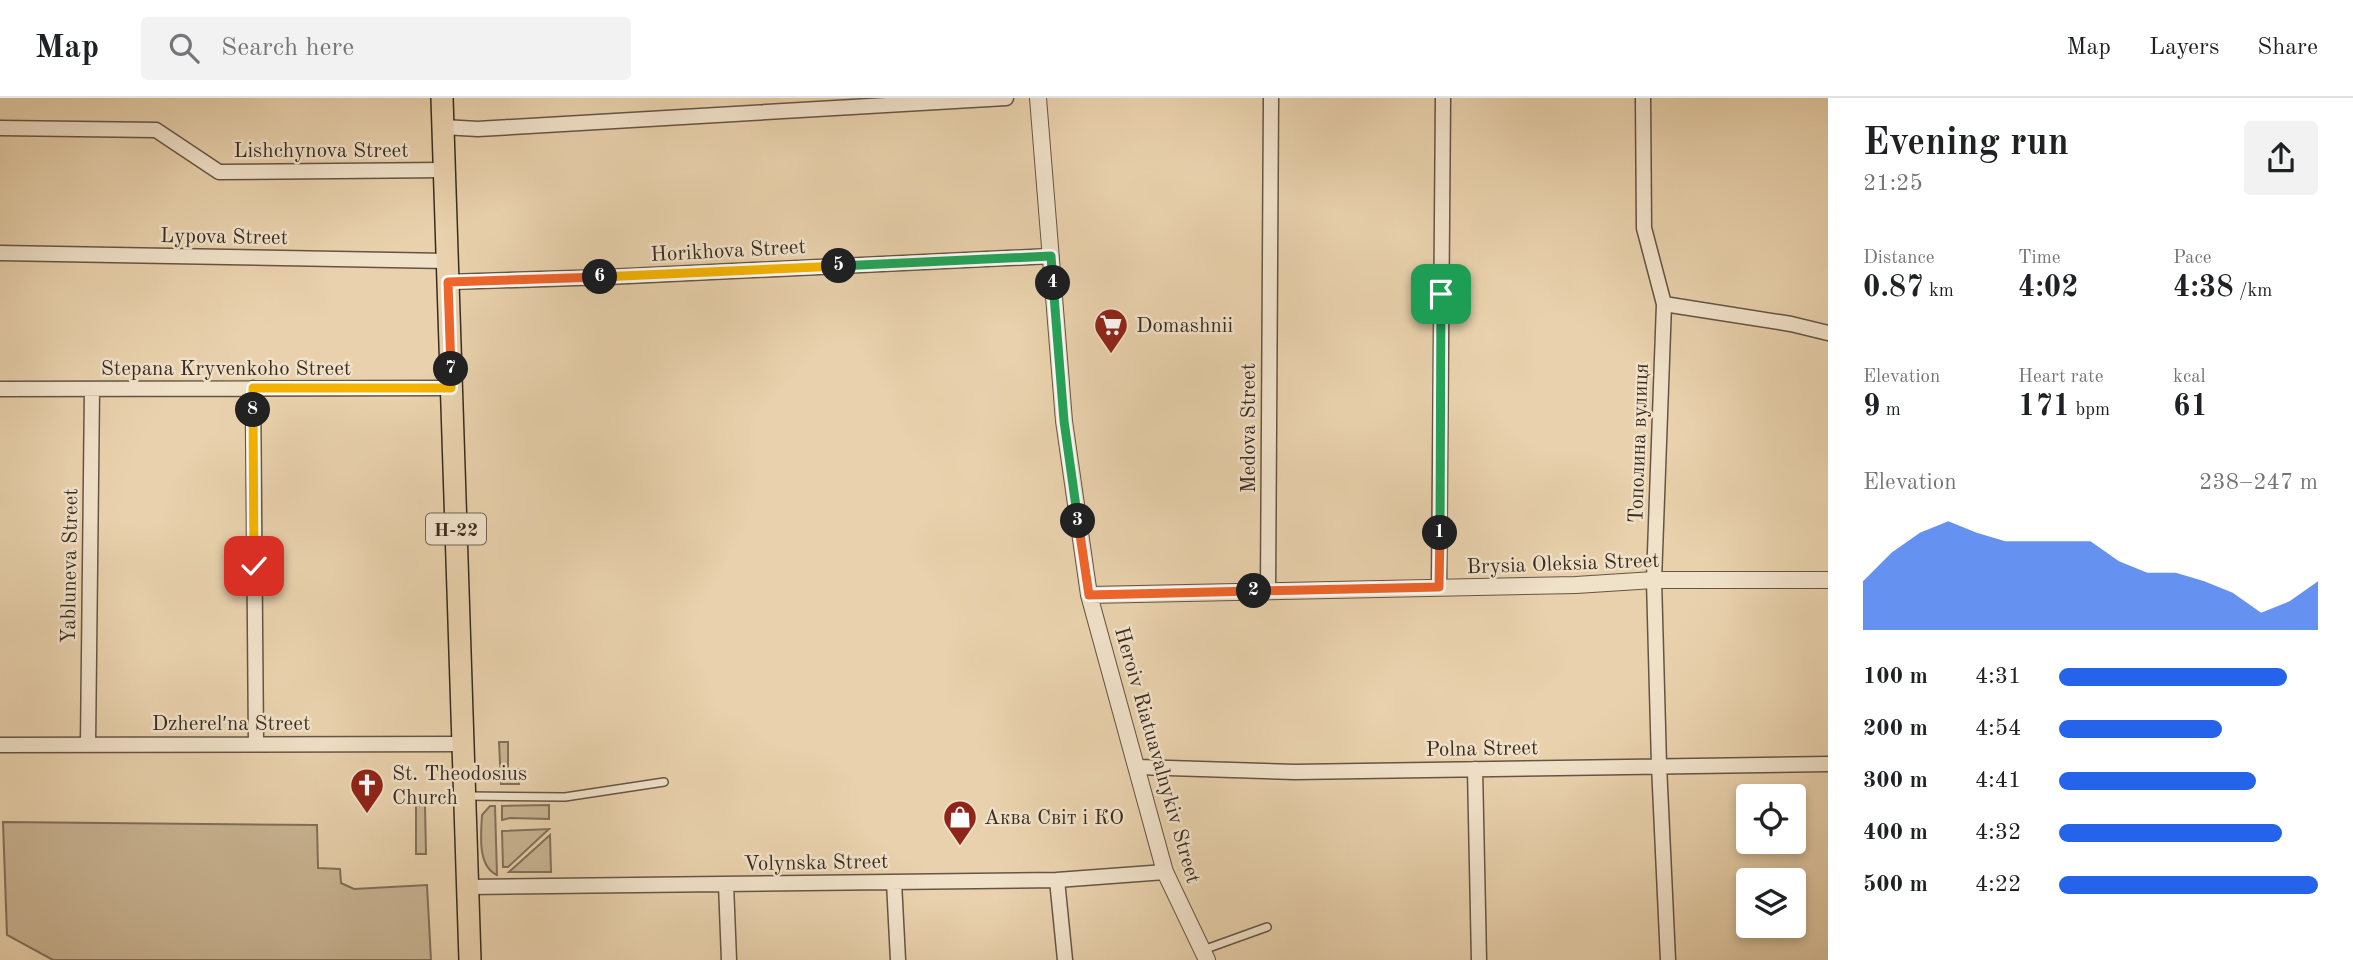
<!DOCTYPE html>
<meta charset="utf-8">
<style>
body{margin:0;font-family:"Old Standard TT",serif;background:#f2f2f2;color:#202124;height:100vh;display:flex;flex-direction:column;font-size:26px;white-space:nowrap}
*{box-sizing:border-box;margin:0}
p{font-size:23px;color:#757577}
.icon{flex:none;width:38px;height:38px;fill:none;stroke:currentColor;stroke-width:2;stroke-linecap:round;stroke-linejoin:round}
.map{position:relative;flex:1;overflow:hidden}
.panel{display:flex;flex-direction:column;background:#fff;width:525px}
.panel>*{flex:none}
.buttons{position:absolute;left:1736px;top:686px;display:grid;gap:14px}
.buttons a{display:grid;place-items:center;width:70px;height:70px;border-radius:7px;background:#fff;box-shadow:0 4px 10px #0003;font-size:35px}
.pin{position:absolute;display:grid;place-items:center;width:60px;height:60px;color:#fff;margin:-30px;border-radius:14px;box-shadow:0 4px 10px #0006}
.km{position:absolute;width:35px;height:35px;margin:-18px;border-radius:50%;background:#222;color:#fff;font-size:19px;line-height:35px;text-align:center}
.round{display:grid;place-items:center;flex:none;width:74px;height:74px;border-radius:7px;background:#f2f2f2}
.summary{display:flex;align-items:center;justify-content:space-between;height:119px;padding:0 35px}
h1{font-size:38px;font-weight:600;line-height:52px}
.stats{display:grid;grid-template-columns:repeat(3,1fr);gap:10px;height:119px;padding:7px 35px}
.stats div{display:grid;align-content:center}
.stats b{font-size:30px;font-weight:600}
.stats small{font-size:19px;font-weight:400}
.stats p{font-size:19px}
.chart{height:196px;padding:14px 35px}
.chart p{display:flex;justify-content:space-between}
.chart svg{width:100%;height:126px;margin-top:7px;fill:#2563eb;opacity:.7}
ul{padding:0 35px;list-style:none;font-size:23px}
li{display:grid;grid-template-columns:112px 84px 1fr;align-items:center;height:52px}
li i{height:18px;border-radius:9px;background:#2563eb}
header{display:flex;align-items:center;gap:42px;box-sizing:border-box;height:98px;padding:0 35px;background:#fff;border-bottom:2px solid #e0e0e0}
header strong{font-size:33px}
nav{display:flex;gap:38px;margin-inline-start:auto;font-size:24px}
.search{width:490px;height:63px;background:#f2f2f2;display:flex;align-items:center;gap:18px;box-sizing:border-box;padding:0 24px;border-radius:7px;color:#757577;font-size:26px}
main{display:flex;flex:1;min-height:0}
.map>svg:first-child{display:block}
.green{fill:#cab594;stroke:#82705a;stroke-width:2}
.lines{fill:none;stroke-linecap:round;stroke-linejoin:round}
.service-casing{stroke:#665543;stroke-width:10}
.minor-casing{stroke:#665543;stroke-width:17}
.tertiary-casing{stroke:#665543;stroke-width:18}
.primary-casing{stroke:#3a2c20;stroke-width:24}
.service{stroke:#f0e1c9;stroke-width:7}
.minor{stroke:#f0e1c9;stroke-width:14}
.tertiary{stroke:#f0e1c9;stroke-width:16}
.primary{stroke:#e8d1ac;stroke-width:21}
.split-1-casing{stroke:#fff;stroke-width:14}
.split-2-casing{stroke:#fff;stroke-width:14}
.split-3-casing{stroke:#fff;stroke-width:14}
.split-4-casing{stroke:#fff;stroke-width:14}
.split-5-casing{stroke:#fff;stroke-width:14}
.split-6-casing{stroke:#fff;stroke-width:14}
.split-7-casing{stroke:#fff;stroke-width:14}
.split-8-casing{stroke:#fff;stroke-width:14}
.split-9-casing{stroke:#fff;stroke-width:14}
.split-1{stroke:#22a559;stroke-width:9}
.split-2{stroke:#f0652b;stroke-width:9}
.split-3{stroke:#f0652b;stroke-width:9}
.split-4{stroke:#22a559;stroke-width:9}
.split-5{stroke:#22a559;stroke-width:9}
.split-6{stroke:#f5b400;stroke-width:9}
.split-7{stroke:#f0652b;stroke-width:9}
.split-8{stroke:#f5b400;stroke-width:9}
.split-9{stroke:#f5b400;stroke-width:9}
.labels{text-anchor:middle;stroke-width:5;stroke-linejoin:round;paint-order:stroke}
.shield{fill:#f0e1c9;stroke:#716253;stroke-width:2}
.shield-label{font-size:19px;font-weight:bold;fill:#3a2c20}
.street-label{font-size:21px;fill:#3a2c20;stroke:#f0e1c9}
.poi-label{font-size:21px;fill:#3a2c20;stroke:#f0e1c9;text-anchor:start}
</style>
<header>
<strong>Map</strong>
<div class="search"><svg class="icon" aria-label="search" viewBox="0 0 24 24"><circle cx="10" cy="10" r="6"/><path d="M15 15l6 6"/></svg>Search here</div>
<nav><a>Map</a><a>Layers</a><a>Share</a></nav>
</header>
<main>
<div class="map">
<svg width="1828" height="862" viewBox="0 0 1828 862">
<rect width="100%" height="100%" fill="#e8d1ac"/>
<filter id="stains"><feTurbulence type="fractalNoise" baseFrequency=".00286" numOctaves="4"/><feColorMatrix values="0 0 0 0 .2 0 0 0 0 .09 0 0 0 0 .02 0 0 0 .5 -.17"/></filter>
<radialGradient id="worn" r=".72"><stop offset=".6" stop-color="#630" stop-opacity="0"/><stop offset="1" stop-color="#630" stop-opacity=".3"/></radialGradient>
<path class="green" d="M499 644H508V671H518L519 686H501Z
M416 707H425L426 756H416Z
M549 707V721L510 720 502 722V708Z
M490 708H495L497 777C477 768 481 736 482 717Z
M3 724 317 727 318 770 340 771 341 785 354 791 427 787 431 862H53L7 837Z
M549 731 508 769H503L502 733Z
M550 737 551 774H509Z"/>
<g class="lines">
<g class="service-casing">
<path id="service" d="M468 698 565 699 664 684
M1203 852 1267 829"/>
</g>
<g class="minor-casing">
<path id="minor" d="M1643 0 1644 130 1664 206 1654 482 1659 667 1668 862
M443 29 478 31 1006 0
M0 30 156 32 219 74 444 72
M0 155 447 163
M448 184 608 179 1051 158
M1664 206 1791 226 1828 235
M253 290 256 646
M0 291 451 290
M1439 489 1443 0
M1268 493 1271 0
M88 646 92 291
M0 647 462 646
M1137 669 1295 674 1828 666
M1475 671 1479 862
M1057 782 1065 862
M894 784 898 862
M726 786 729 862
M467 789 1057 782 1165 774"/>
</g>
<g class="tertiary-casing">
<path id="tertiary" d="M1038 0 1064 323 1089 497 1165 774 1207 862
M1089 497 1576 487 1654 482H1828"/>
</g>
<g class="primary-casing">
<path id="primary" d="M442 0 470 862"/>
</g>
<use href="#service" class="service"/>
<use href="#minor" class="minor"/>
<use href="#tertiary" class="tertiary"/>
<use href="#primary" class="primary"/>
</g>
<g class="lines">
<g class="split-1-casing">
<path id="split-1" d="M1440 435 1441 196"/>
</g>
<g class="split-2-casing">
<path id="split-2" d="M1254 493 1439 489 1440 435"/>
</g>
<g class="split-3-casing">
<path id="split-3" d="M1078 423 1089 497 1254 493"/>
</g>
<g class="split-4-casing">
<path id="split-4" d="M1053 185 1064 323 1078 423"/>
</g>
<g class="split-5-casing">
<path id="split-5" d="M839 168 1051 158 1053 185"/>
</g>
<g class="split-6-casing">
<path id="split-6" d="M600 179 839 168"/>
</g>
<g class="split-7-casing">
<path id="split-7" d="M451 271 448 184 600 179"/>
</g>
<g class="split-8-casing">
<path id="split-8" d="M253 312V290H451V271"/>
</g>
<g class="split-9-casing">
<path id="split-9" d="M253 312 254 468"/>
</g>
<use href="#split-1" class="split-1"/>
<use href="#split-2" class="split-2"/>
<use href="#split-3" class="split-3"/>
<use href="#split-4" class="split-4"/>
<use href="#split-5" class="split-5"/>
<use href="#split-6" class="split-6"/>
<use href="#split-7" class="split-7"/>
<use href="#split-8" class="split-8"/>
<use href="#split-9" class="split-9"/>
</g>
<defs>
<g id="supermarket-pin" transform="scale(1.75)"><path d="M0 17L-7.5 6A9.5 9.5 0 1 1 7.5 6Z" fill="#8f2418" stroke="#f0e1c9"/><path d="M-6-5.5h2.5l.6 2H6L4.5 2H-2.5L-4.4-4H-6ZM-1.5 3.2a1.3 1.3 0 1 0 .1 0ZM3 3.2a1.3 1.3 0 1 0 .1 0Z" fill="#fff"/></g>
<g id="church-pin" transform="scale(1.75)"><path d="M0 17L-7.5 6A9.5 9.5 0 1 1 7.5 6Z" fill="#8f2418" stroke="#f0e1c9"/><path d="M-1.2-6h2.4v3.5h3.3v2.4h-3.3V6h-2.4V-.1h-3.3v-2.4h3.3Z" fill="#fff"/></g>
<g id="shop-pin" transform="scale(1.75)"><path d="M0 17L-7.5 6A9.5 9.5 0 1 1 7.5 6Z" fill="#8f2418" stroke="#f0e1c9"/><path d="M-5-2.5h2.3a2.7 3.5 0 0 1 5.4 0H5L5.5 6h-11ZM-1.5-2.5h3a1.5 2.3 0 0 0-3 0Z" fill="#fff"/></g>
</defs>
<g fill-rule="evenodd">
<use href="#supermarket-pin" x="1111" y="227"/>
<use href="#church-pin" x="367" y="687"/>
<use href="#shop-pin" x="960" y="719"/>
</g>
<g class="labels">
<rect class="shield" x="426" y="415.5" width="60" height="31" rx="5"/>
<g class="shield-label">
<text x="456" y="438">Н-22</text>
</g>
<g class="street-label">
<text x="321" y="59">Lishchynova Street</text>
<text transform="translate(224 138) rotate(1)" y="7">Lypova Street</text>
<text transform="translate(728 152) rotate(-3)" y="7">Horikhova Street</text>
<text x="226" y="277">Stepana Kryvenkoho Street</text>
<text transform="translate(1248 330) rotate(-90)" y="7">Medova Street</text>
<text transform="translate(1638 345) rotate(-88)" y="7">Тополина вулиця</text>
<text transform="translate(1563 465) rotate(-2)" y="7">Brysia Oleksia Street</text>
<text transform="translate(69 468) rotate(-89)" y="7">Yabluneva Street</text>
<text x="231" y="632">Dzherelʹna Street</text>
<text transform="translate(1482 650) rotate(-1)" y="7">Polna Street</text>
<text transform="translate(1158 657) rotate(74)" y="7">Heroiv Riatuavalnykiv Street</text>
<text transform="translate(816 764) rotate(-1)" y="7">Volynska Street</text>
</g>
<g class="poi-label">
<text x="1136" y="234">Domashnii</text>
<text x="392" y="682">St. Theodosius<tspan x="392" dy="24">Church</tspan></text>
<text x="984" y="726">Аква Світ і КО</text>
</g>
</g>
<rect width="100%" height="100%" filter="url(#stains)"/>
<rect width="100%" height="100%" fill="url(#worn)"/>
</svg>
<div class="buttons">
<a><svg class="icon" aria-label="locate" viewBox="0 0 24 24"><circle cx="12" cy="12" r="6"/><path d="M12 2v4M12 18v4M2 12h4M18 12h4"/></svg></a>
<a><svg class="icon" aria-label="layers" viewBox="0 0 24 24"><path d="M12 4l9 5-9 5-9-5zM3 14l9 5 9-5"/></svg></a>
</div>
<div class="pin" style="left:1441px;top:196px;background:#1e9e55"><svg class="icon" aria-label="arrive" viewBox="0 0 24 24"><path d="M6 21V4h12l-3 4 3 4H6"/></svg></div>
<div class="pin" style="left:254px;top:468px;background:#d93025"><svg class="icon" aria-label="check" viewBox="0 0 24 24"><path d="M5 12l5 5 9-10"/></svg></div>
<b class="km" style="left:1440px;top:435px">1</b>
<b class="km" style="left:1254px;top:493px">2</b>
<b class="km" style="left:1078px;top:423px">3</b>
<b class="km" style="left:1053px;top:185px">4</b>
<b class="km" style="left:839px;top:168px">5</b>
<b class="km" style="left:600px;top:179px">6</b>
<b class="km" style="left:451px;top:271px">7</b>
<b class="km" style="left:253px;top:312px">8</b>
</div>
<section class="panel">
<div class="summary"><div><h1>Evening run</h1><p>21:25</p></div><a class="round"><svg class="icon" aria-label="share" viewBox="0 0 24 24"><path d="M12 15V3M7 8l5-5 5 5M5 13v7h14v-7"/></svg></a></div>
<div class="stats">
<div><p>Distance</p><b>0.87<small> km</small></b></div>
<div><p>Time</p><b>4:02</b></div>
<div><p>Pace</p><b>4:38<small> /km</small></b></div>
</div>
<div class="stats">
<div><p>Elevation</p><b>9<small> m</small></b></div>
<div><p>Heart rate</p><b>171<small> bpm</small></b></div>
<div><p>kcal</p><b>61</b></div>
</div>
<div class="chart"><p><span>Elevation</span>238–247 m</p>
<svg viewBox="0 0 160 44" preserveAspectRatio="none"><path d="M0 44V27L10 17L20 10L30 6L40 10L50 13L60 13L70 13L80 13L90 20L100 24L110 24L120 27L130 31L140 38L150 34L160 27V44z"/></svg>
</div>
<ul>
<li><b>100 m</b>4:31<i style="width:88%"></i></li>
<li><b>200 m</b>4:54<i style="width:63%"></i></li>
<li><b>300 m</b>4:41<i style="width:76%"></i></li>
<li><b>400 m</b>4:32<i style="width:86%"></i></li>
<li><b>500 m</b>4:22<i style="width:100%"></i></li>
</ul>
</section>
</main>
